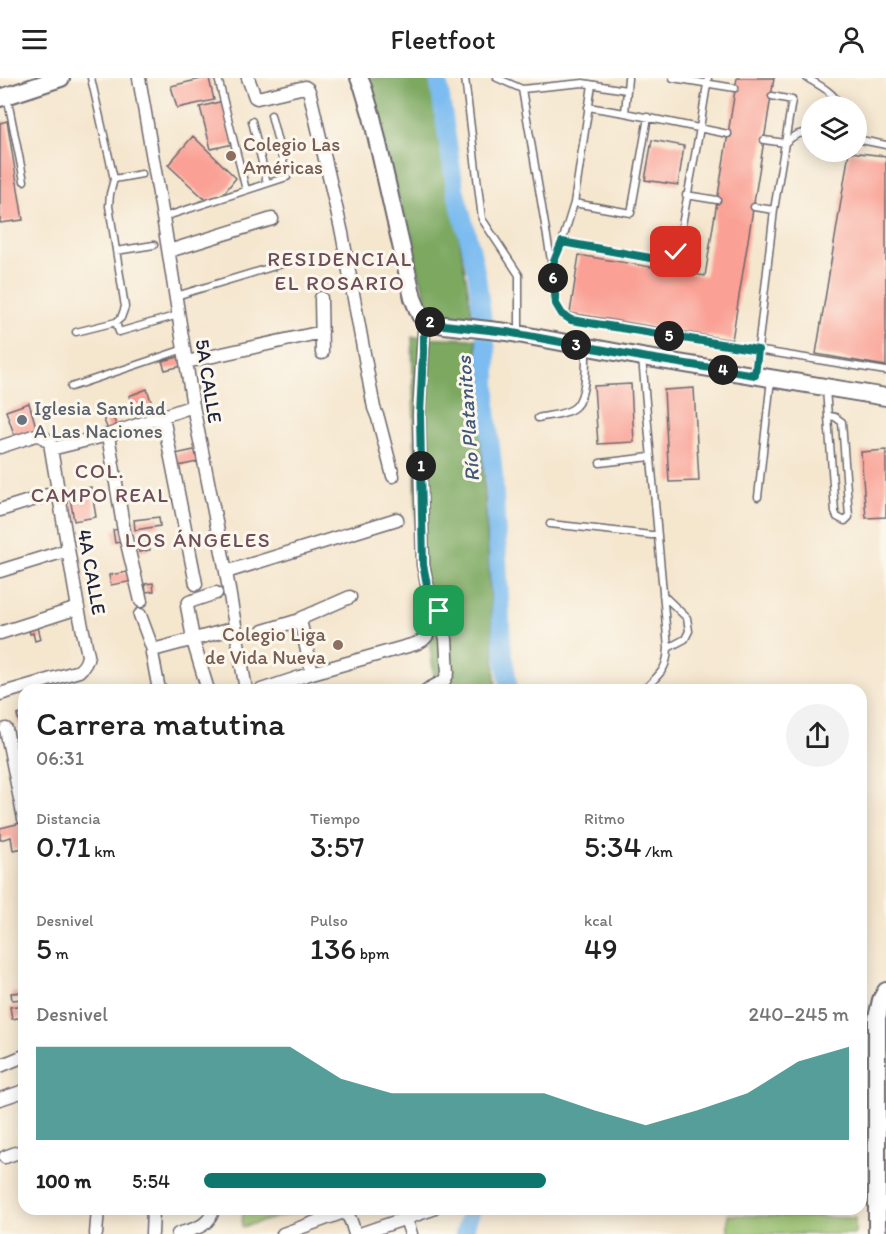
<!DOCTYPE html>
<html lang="es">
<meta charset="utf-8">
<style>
body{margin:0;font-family:Itim,sans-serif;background:#f2f2f2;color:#222;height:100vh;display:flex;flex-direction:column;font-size:22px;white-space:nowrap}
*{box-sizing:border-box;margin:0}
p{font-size:20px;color:#767676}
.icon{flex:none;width:33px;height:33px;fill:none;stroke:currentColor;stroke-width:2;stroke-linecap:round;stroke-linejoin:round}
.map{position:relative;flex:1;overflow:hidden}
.side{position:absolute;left:18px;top:606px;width:849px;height:531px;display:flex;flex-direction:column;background:#fff;border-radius:18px;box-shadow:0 3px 15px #0003}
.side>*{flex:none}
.fabs{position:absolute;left:801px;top:18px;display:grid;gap:12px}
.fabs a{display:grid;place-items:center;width:66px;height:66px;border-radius:50%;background:#fff;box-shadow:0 3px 15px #0003;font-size:30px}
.pin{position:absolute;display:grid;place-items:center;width:51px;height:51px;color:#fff;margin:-26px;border-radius:12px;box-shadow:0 3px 9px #0006}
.km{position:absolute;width:30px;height:30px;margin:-15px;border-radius:50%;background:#222;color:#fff;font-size:16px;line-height:30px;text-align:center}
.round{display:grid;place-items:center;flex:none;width:63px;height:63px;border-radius:32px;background:#f2f2f2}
.summary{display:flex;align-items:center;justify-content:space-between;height:102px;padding:0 18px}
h1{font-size:33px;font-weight:600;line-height:45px}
.stats{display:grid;grid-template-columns:repeat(3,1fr);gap:9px;height:102px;padding:6px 18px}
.stats div{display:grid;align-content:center}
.stats b{font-size:30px;font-weight:600}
.stats small{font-size:16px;font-weight:400}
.stats p{font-size:16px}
.chart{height:168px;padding:12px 18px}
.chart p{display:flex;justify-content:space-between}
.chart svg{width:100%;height:108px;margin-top:6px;fill:#0f766e;opacity:.7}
ul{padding:0 18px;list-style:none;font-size:20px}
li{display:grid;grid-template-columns:96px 72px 1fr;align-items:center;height:45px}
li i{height:15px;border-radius:8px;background:#0f766e}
header{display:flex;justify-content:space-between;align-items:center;height:78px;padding:0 18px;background:#fff;font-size:27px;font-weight:600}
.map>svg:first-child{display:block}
.green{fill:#9ac26e;stroke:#5e7254;stroke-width:1.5}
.forest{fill:#7ba861;stroke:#4e654e;stroke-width:1.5}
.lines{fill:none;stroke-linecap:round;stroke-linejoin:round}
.river{stroke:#7bbcf0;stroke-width:18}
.building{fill:#faa094}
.lane-casing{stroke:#6c676e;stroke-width:9}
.street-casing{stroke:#6c676e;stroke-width:15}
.secondary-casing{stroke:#6c676e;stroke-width:20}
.lane{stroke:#fff;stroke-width:6}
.street{stroke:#fff;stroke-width:12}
.secondary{stroke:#fff;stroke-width:16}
.route-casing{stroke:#fff;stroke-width:12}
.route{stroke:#0f766e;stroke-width:8}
.education-dot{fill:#8d6e63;stroke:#fbf7ec;stroke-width:2}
.worship-dot{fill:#6b7280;stroke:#fbf7ec;stroke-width:2}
.labels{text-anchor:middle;stroke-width:6;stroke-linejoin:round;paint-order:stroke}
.education-label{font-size:20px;fill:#785e54;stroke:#fbf7ec;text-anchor:start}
.street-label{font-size:20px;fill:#22223b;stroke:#fbf7ec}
.worship-label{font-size:20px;fill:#5b616d;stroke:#fbf7ec;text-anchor:start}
.neighbourhood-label{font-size:21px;letter-spacing:1.5px;fill:#6e4e5a;stroke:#fbf7ec}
.water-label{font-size:21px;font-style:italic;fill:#41587a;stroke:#fbf7ec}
</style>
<header><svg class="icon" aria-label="menu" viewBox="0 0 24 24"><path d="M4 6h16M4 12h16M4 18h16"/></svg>Fleetfoot<svg class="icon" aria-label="person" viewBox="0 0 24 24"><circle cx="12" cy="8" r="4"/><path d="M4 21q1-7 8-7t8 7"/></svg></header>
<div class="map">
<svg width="886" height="1156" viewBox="0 0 886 1156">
<rect width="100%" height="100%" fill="#fbf7ec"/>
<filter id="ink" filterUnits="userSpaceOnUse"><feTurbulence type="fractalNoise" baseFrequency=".0167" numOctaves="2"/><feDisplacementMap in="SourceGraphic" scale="12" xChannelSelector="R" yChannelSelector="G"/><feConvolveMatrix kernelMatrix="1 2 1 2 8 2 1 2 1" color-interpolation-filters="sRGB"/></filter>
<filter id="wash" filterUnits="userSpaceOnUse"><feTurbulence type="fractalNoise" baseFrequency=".008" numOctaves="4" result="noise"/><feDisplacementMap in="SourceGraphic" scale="24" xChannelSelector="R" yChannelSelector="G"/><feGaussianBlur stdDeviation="1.35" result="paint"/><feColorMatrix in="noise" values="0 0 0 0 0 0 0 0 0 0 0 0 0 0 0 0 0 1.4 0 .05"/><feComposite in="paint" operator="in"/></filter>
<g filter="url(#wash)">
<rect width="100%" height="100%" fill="#f5e6ce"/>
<path class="green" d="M243 1131H307L242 1149Z
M728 1137 855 1140V1156H728Z"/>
<path class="forest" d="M366 0H433L473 242 451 241 428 229Z
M412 259 476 261 496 612H436L417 480Z"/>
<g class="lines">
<path class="river" d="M438 0 455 111 471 170 477 198 487 274V333L494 397 502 564 509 612
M464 1156 471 1131"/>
</g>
<g id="blocks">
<path class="building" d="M205 0H209L214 22 177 30 171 8Z
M737 0H774L732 262 570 235 579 177 705 198Z
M223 23 233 66 211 71 200 29Z
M7 43 23 142 0 145V45Z
M193 58 236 100 224 115 207 123 168 87Z
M652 62 684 68 678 107 645 102Z
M849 74 886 78V288L816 276Z
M183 278 186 287 165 292 162 283Z
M631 306 634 364 598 366 594 308Z
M694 310 699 403 669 404 664 312Z
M147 311 155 335 137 341 129 318Z
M29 325 37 352 15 359 6 333Z
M111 334 117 349 108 352 102 337Z
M199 371 202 383 178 388 175 376Z
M886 372V439L866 440 861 374Z
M91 409 96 439 74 443 69 413Z
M159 439 160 448 135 452 134 442Z
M124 450 127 463 115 465 113 452Z
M147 459 150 472 139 474 137 460Z
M133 493 134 503 111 507 109 497Z
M153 505 154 513 146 514 145 506Z
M37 545 41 561 35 563 33 555 30 556 28 547Z
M24 635V658H23L17 637Z
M21 745 24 760V770L13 772 11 759 0 762V750Z
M24 914V921L12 922 11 915Z
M24 927V939L12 941 10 929Z
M727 1131H847V1135L727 1134Z"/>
</g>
</g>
<g filter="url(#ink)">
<use href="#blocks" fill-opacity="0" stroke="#6c676e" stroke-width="1.5"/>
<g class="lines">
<g class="lane-casing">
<path id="lane" d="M218 0 246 112
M465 0 482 141 519 197V256
M497 0 522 11
M628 0 625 35 728 56
M673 0 735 10
M807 0C821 8 833 14 841 28
M626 12 583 5 522 11 552 188 556 227 562 236 571 242 886 293
M7 18 24 103
M588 29 625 35
M252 43 267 105
M856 61 886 67
M764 62 785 65C794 57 799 54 812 55
M114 101 142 96
M686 117 717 122
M574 125 631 135 648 39
M754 129 774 132
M164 139 287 99 271 37
M562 164 667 183 674 181 677 174 700 50 708 0
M116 173 154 167
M552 187 562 164 574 125 592 7
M176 218 292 183
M116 244 119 254 178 237
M76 254 116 244 121 240 125 229 109 128 110 116 114 101 91 0
M642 280 668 570C667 593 659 596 644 612
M755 297 774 132 792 22 772 18
M71 309 184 271
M826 311 835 434 837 439 845 443 849 439 842 344 835 339 829 338
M538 340C549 337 566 337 575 329 587 318 586 285 586 269
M600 385 650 379
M758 419 771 301
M550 446 651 457H658
M663 517 687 540 689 553 685 561 668 570"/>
</g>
<g class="street-casing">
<path id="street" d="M139 0 163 139 193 328 226 494 246 612
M248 0 255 19 257 20 305 9 308 11 310 16 342 155 374 330 378 340 393 398
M169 173 272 141
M321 220 322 275
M186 284 322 254
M163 339 196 506
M108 357 124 453 141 523
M0 369 36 357 42 358 50 365 78 530 88 577C87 584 85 588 79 593L0 616
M51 371 108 357 193 328
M0 432 58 414
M0 493 68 472
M226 494 397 441
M140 537 153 572
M263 553 300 542
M0 555 78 530
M312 595 300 542 302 540 350 519
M159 612 152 575 153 572 228 552
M208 612 194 566 187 528 189 524 216 515
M261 612 312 595 415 566C422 563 426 561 429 554L428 511 423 487 419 337 424 254 426 243
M427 612 444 603 448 595 446 561 439 533 429 514
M6 651 24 741
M0 988 24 978
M0 1021 24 1013
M5 1079 24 1072
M406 1141 411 1156
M96 1156 98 1131
M152 1156 153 1131
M178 1156C193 1151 210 1149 213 1131
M283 1156 341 1135C351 1135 352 1148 355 1156
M360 1156 433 1131"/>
</g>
<g class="secondary-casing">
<path id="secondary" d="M359 0 363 9 372 39 413 220 420 237 426 243 444 247 507 254 642 279 886 319
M0 20 61 0
M877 1156V940L881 922 886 913"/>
</g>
<use href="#lane" class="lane"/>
<use href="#street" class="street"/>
<use href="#secondary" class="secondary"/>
</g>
</g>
<g class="lines" filter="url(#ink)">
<g class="route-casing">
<path id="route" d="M439 533 428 511 423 487 420 337 424 254 426 243 444 247 507 254 642 279 755 297 758 272 571 242 562 236 556 226 552 188 562 164 667 183 674 181 676 174"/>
</g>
<use href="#route" class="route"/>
</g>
<g class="education-dot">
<circle cx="231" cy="78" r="6"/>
<circle cx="338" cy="567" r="6"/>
</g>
<circle class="worship-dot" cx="22" cy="342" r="6"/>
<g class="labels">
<g class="education-label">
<text x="243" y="73">Colegio Las<tspan x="243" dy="23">Américas</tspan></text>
<text x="326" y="563" text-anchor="end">Colegio Liga<tspan x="326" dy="23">de Vida Nueva</tspan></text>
</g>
<g class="street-label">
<text transform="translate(209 303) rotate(81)" y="7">5A CALLE</text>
<text transform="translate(92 494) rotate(80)" y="7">4A CALLE</text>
</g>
<g class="worship-label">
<text x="34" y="337">Iglesia Sanidad<tspan x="34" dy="23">A Las Naciones</tspan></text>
</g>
<g class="neighbourhood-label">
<text x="340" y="188">RESIDENCIAL<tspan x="340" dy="24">EL ROSARIO</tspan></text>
<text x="100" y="400">COL.<tspan x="100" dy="24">CAMPO REAL</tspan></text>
<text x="198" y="469">LOS ÁNGELES</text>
</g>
<g class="water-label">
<text transform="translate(468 341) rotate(-94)" y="7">Río Platanitos</text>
</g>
</g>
</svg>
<div class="fabs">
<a><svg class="icon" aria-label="layers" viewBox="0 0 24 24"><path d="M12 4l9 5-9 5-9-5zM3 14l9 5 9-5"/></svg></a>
</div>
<div class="pin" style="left:439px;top:533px;background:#1e9e55"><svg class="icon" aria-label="arrive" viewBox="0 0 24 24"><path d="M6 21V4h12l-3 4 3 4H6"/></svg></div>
<div class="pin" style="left:676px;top:174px;background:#d93025"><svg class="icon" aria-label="check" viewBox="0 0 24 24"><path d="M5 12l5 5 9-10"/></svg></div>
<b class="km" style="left:421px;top:388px">1</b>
<b class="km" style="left:430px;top:244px">2</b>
<b class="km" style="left:576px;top:267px">3</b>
<b class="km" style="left:723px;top:292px">4</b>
<b class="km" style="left:669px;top:258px">5</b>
<b class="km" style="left:553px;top:200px">6</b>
<section class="side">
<div class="summary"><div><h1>Carrera matutina</h1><p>06:31</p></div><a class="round"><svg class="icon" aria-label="share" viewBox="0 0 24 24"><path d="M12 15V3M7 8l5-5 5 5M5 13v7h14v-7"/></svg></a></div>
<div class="stats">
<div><p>Distancia</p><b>0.71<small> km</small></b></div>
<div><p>Tiempo</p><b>3:57</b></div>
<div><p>Ritmo</p><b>5:34<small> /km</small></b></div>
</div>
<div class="stats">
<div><p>Desnivel</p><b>5<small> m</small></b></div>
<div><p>Pulso</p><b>136<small> bpm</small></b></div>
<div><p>kcal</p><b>49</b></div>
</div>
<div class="chart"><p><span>Desnivel</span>240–245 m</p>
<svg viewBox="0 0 160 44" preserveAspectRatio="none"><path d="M0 44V6L10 6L20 6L30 6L40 6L50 6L60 19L70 25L80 25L90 25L100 25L110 32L120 38L130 32L140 25L150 12L160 6V44z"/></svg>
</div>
<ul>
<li><b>100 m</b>5:54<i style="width:53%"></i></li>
</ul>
</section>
</div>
